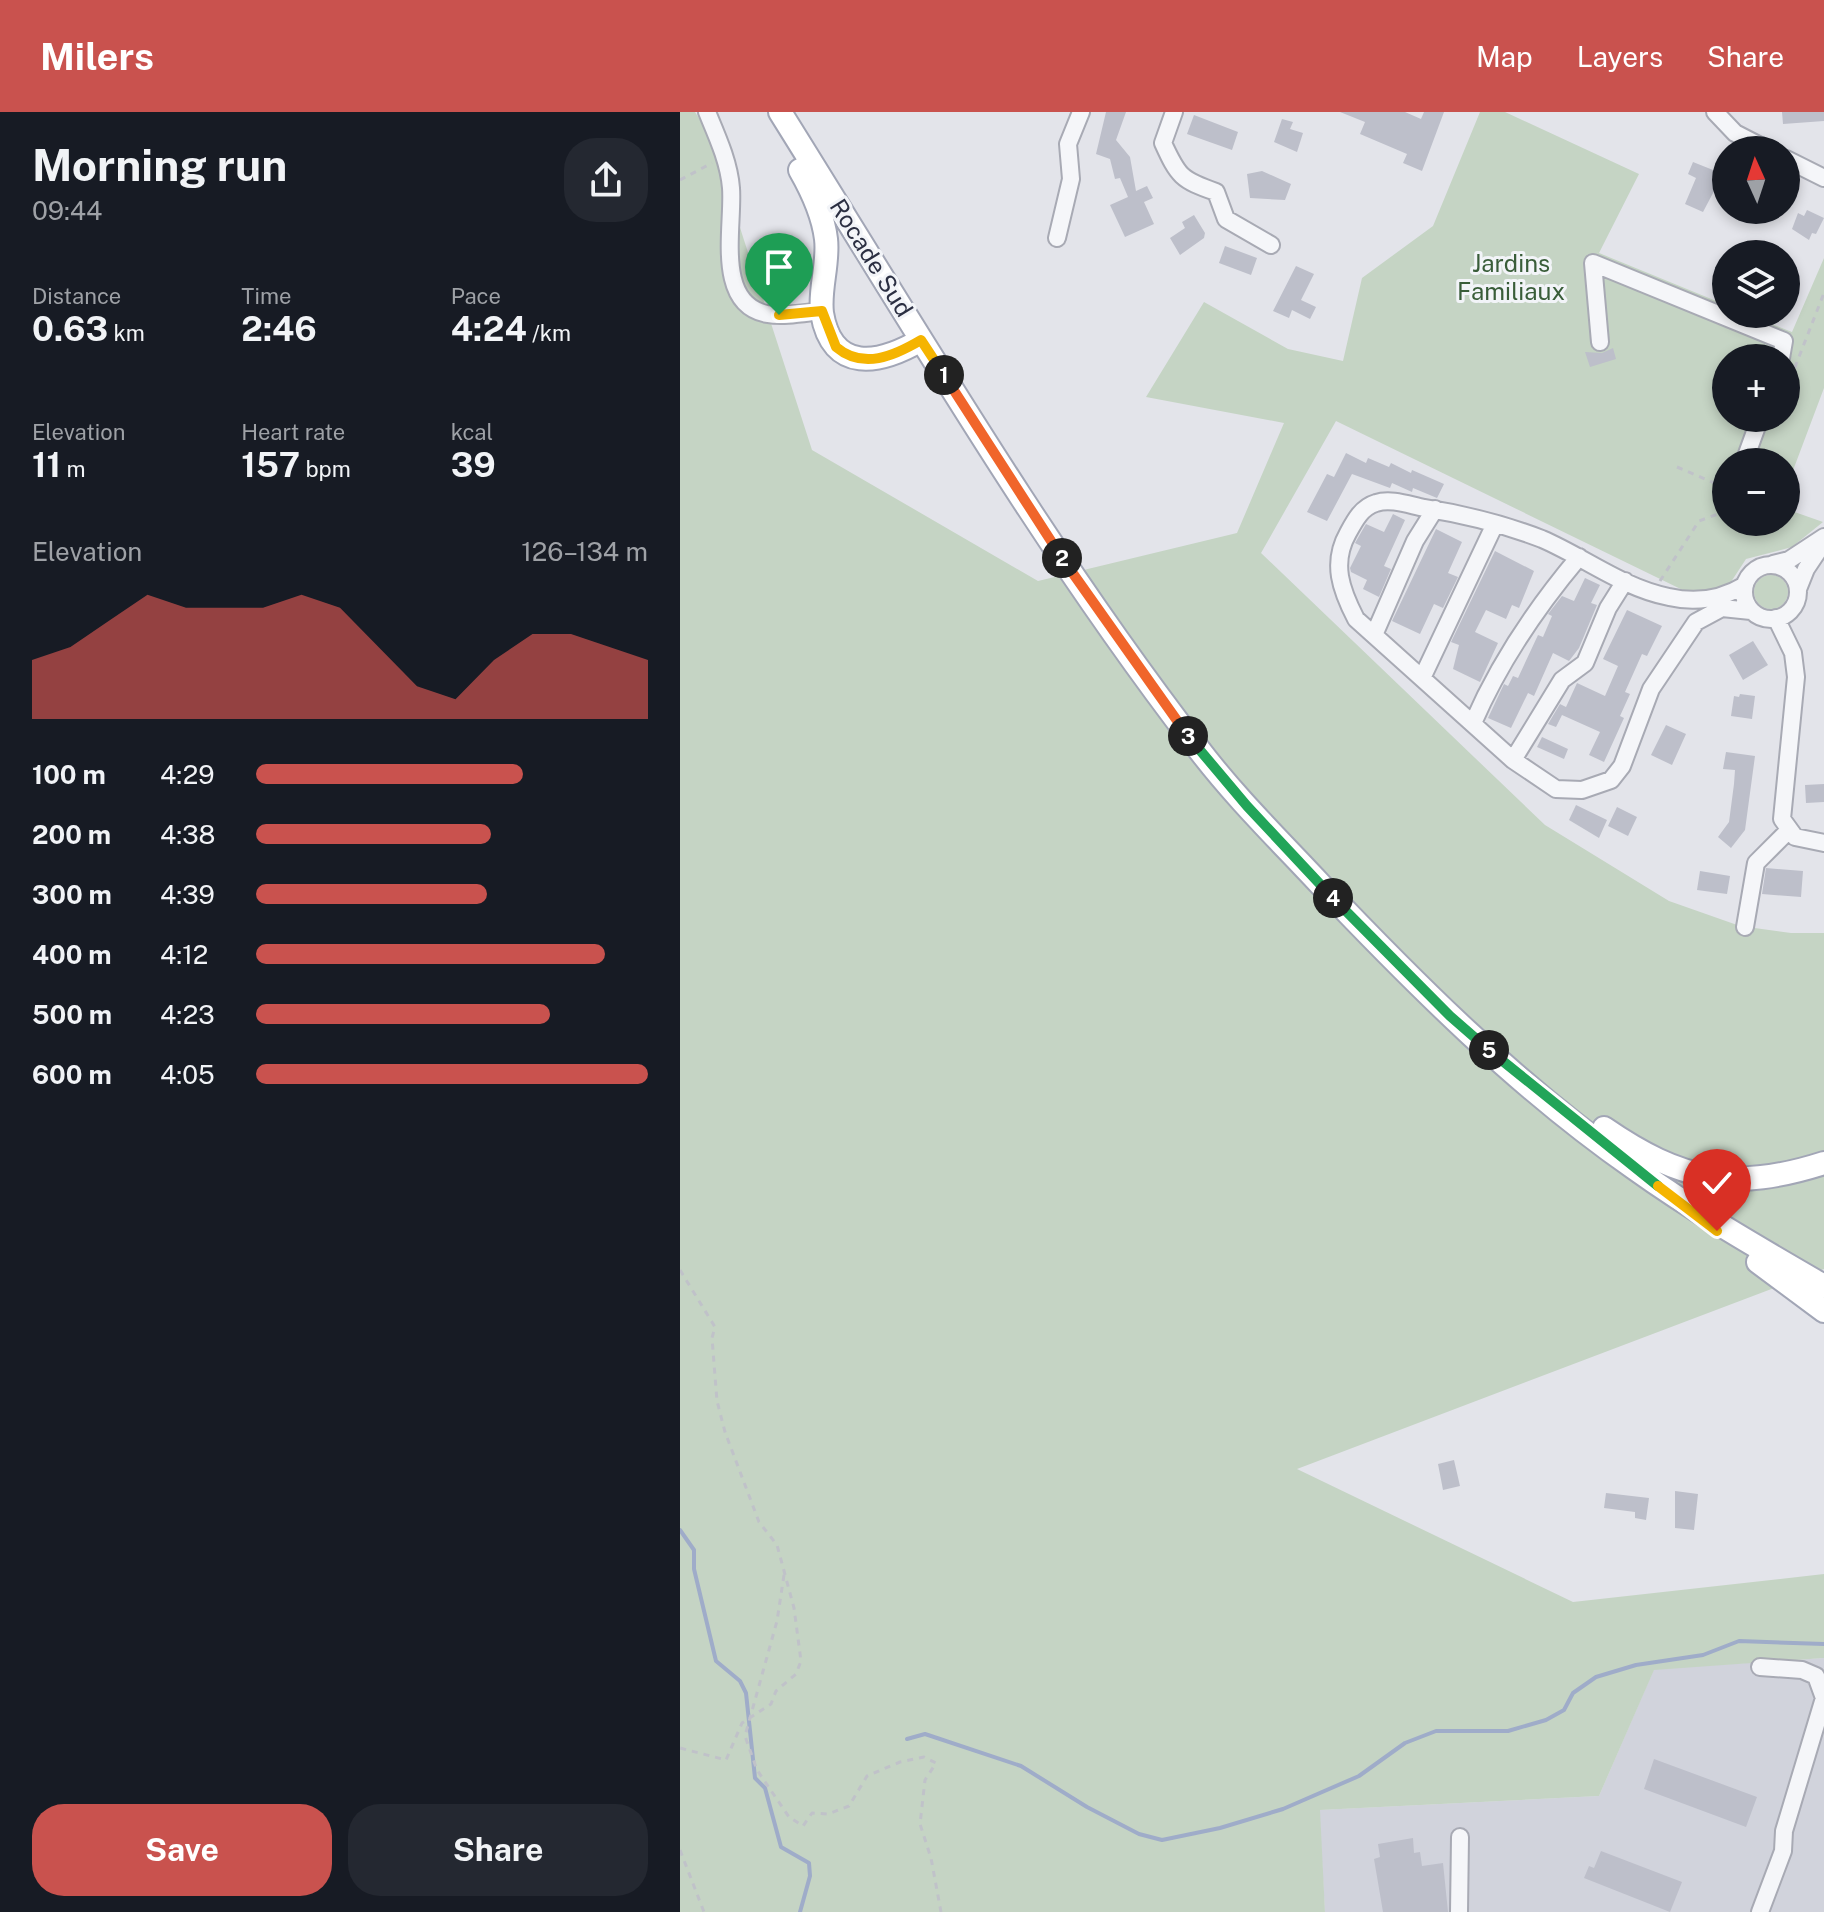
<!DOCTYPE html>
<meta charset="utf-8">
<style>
body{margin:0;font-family:"Public Sans",sans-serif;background:#242831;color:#f1f3f6;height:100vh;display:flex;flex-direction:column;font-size:30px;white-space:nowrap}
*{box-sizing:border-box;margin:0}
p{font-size:26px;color:#9ea1a6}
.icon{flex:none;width:44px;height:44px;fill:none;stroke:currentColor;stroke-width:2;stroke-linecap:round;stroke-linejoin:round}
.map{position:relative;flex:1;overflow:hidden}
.drawer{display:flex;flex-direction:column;background:#171b24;width:680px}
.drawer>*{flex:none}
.needle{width:52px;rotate:357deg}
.tools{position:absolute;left:1032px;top:24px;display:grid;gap:16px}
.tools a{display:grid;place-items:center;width:88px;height:88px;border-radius:50%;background:#171b24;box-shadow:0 4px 12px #0003;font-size:40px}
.pin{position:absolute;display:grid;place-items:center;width:68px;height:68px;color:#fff;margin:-82px -34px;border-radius:50% 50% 50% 0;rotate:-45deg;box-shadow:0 0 8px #0007}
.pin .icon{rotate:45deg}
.km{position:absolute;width:40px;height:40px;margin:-20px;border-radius:50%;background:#222;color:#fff;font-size:22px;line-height:40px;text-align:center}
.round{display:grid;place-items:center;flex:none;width:84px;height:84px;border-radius:32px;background:#242831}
.head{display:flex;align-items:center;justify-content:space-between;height:136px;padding:0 32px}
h1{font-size:44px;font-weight:700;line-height:60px}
.figures{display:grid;grid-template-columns:repeat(3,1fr);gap:12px;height:136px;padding:8px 32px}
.figures div{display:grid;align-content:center}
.figures b{font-size:34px;font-weight:700}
.figures small{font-size:22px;font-weight:400}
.figures p{font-size:22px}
.chart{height:224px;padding:16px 32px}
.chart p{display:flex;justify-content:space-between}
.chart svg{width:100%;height:144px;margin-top:8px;fill:#c9524e;opacity:.7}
.cta{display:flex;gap:16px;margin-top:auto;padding:16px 32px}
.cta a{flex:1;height:92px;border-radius:32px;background:#c9524e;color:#fff;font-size:32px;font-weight:700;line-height:92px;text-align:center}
.cta a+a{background:#242831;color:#f1f3f6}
ul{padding:0 32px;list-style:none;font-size:26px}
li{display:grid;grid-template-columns:128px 96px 1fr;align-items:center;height:60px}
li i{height:20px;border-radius:10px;background:#c9524e}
header{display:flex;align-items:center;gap:48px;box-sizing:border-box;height:112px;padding:0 40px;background:#c9524e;color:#fff}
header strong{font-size:38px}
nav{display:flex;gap:44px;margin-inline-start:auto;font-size:28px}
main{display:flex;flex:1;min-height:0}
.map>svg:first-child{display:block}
.built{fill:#d1d3dc}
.green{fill:#c5d4c4;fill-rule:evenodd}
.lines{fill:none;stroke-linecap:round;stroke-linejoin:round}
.stream{stroke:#9facc9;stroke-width:4}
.building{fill:#bdbfca}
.minor-casing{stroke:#a8aab4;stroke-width:20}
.major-casing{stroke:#a2a6b6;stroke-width:26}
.path{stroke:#c0c2c9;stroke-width:3;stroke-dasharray:6 6;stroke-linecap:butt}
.minor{stroke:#f5f6f9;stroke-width:16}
.major{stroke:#fff;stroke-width:22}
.split-1-casing{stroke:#fff;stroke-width:16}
.split-2-casing{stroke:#fff;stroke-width:16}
.split-3-casing{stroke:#fff;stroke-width:16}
.split-4-casing{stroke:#fff;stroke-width:16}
.split-5-casing{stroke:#fff;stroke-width:16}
.split-6-casing{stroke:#fff;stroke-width:16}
.split-7-casing{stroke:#fff;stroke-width:16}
.split-1{stroke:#f5b400;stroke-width:10}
.split-2{stroke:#f0652b;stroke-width:10}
.split-3{stroke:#f0652b;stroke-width:10}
.split-4{stroke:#22a559;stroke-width:10}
.split-5{stroke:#22a559;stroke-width:10}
.split-6{stroke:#22a559;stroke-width:10}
.split-7{stroke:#f5b400;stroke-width:10}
.labels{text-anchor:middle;stroke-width:6;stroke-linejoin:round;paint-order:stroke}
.street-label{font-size:24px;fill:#2b2f42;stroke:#f2f4f8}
.park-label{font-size:24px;fill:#395d39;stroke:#f2f4f8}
</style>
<header>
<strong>Milers</strong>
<nav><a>Map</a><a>Layers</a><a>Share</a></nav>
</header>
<main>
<section class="drawer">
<div class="head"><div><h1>Morning run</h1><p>09:44</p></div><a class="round"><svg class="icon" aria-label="share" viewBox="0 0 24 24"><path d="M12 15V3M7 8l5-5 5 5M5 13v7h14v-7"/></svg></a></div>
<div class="figures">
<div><p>Distance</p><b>0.63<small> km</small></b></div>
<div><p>Time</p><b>2:46</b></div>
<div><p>Pace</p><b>4:24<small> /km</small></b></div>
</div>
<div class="figures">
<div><p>Elevation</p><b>11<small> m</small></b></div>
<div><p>Heart rate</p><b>157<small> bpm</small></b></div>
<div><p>kcal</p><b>39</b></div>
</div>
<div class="chart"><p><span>Elevation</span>126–134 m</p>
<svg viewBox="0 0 160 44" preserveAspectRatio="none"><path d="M0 44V26L10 22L20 14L30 6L40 10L50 10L60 10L70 6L80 10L90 22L100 34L110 38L120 26L130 18L140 18L150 22L160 26V44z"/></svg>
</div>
<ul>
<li><b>100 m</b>4:29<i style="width:68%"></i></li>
<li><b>200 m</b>4:38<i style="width:60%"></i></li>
<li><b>300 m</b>4:39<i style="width:59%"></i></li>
<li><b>400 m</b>4:12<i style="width:89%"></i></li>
<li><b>500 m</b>4:23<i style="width:75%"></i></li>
<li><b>600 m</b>4:05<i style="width:100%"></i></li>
</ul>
<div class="cta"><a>Save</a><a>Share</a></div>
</section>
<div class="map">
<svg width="1144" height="1800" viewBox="0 0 1144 1800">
<rect width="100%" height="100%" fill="#e3e4ea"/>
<path class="built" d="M1144 1546V1800H645L639 1698 919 1684 974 1557Z"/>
<path class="green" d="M0 0H15L30 23 132 338 358 469 557 421 604 311 466 285 524 190 608 237 663 249 682 166 753 114 800 0H825L959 62 919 141 1046 193V202H1067L1112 220 1144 146V276L1106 377V350H1046V410H1106V397L1143 410 1112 435 1066 447 1049 473 1013 483 656 309 581 441 865 713 989 789 1060 814 1111 821H1144V1157L617 1357 893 1490 1144 1462V1546L974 1558 919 1684 640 1698 645 1800H0ZM1046 246H1106V306H1046Z
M1074 480a17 17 0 1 1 34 0a17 17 0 1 1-34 0Z"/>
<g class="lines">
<path class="stream" d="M0 1418 14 1438V1457L36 1549 60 1569 66 1581 75 1666 85 1676 101 1735 129 1751 130 1764 120 1800
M227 1627 245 1622 341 1654 407 1695 459 1722 482 1728 540 1716 603 1697 679 1664 725 1631 756 1619H828L866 1608 884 1598 893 1581 916 1565 956 1553 1023 1543 1059 1529 1144 1532"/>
</g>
<path class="building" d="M426 0H446L436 28 450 45 456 79 467 74 473 86 464 90 474 112 445 125 430 93 448 85 440 66 435 67 430 47 416 42Z
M660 0H725L741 7 744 0H764L742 59 723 51 727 42 680 22 685 10Z
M1102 0H1144V9L1103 12Z
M514 3 558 20 552 38 507 22Z
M602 7 613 10 610 17 623 21 617 40 594 30Z
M1013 50 1043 62 1023 100 1005 92 1016 66 1008 62Z
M582 59 611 72 605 88 570 86 567 62Z
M1127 98 1144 106 1136 122 1132 121 1129 128 1112 117 1118 101 1124 104Z
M514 103 525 121 524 126 500 143 490 126 505 116 502 110Z
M545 134 577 146 571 163 539 151Z
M616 154 634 162 621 188 636 195 630 207 612 198 609 206 593 199Z
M933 236 936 247 910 255 905 240 922 241Z
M666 341 686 351 688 346 709 355 711 351 731 361 732 358 764 372 757 386 733 376 732 380 712 371 710 376 672 362 647 409 627 400 647 362 654 365Z
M713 402 725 408 704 454 711 457 699 485 683 477 687 468 671 460 670 456 681 434 675 431 686 412 704 420Z
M756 417 782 430 768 461 778 465 763 496 754 492 740 522 712 509Z
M815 439 854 459 839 496 832 493 826 507 806 498 795 520 818 531 800 570 773 557 779 533 771 530Z
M905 466 920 473 911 491 917 493 899 536 889 549 873 541 854 584 848 581 831 616 808 606 824 572 828 574 833 564 838 566 858 523 863 525 872 504 868 502 882 484 894 489Z
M947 498 982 514 967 544 962 542 945 580 950 582 940 604 944 606 924 650 909 643 920 620 882 603 876 615 868 612 880 592 886 595 897 571 925 584 938 554 923 547Z
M1073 529 1088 553 1063 568 1049 543Z
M1060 582 1075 584 1072 607 1051 604 1054 584 1059 585Z
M986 613 1006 622 992 653 971 643Z
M862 625 888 637 884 647 857 635Z
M1046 640 1075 644 1065 718 1051 736 1038 725 1049 710 1054 672 1055 658 1043 657Z
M1144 672V690L1126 691 1125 673Z
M896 693 927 708 919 726 889 708Z
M937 695 957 705 948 724 928 714Z
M1086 756 1123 759 1121 785 1082 782Z
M1020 759 1050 764 1047 782 1017 778Z
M774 1348 780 1374 763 1378 758 1352Z
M995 1379 1018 1382 1014 1418 995 1416Z
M926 1381 969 1386 966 1408 955 1406V1400L924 1396Z
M974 1647 1077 1685 1066 1715 964 1677Z
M733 1726 734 1741 740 1740 742 1754 763 1751 768 1800H703L694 1747 700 1745 698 1732Z
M921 1739 1002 1770 990 1800 904 1766 909 1754 914 1756Z"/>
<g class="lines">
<g class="minor-casing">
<path id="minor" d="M27 0C37 24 49 50 51 76 54 113 34 192 87 202 104 205 124 201 142 199
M494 0 483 31C498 64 501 68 536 80L546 107 591 133
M1035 0 1055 21 1088 38
M1106 47 1144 66
M377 126 391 67 388 32 401 0
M920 230 913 151 1104 229 1101 246
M1064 350 1080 306
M1093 452 1109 448 1144 425
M1064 480a27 27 0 1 1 54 0a27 27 0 1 1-54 0Z
M1065 473C1042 487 1015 491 989 485 943 476 904 445 862 427 826 413 782 402 744 396 729 393 711 386 696 391 682 395 675 408 668 421 651 451 661 478 676 507L833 648 876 677 902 678 931 668 942 654 971 577 1016 510 1042 496 1071 499
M1118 477 1126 457 1142 433
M1096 506 1113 541 1116 565 1102 707 1115 725 1144 731
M694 523 735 429 755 397
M743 564 814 414
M793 611C820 549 856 496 899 445
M833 648 882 568 905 551 928 496 945 469
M1065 815 1076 751 1108 719
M779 1800 780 1725
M1080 1800 1103 1739 1104 1719 1144 1586 1136 1564 1122 1558 1080 1555"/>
</g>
<g class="major-casing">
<path id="major" d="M100 0C234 214 362 434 517 635 554 684 598 727 640 772 736 873 839 976 954 1056 1014 1099 1080 1137 1144 1174
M120 58C132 79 143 102 146 127 149 151 139 177 142 201 152 262 200 252 241 228
M924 1016C1001 1069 1054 1080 1144 1051
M1078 1150 1144 1199"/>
</g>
<path class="path" d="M0 68 32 51
M1106 278 1144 181
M997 355 1046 376
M980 469 1019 409 1046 399
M0 1158 35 1215 32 1226 37 1289 45 1320 79 1410 97 1433 114 1496 121 1549 116 1562 96 1579 91 1592 62 1611 46 1648 0 1636
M104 1463 97 1509 65 1624 77 1658 109 1705 123 1714 132 1701 148 1702 169 1694 187 1664 220 1650 244 1645 256 1651 245 1668 240 1712 251 1746 261 1800
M0 1738 24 1800"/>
<use href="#minor" class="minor"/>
<use href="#major" class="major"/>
</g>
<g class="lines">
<g class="split-1-casing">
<path id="split-1" d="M99 203 142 199 156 235C183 258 214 244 241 228L264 263"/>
</g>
<g class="split-2-casing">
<path id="split-2" d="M264 263 382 446"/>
</g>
<g class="split-3-casing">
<path id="split-3" d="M382 446 508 624"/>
</g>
<g class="split-4-casing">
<path id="split-4" d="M508 624 567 694 653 786"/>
</g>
<g class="split-5-casing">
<path id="split-5" d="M653 786 770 904 809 938"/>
</g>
<g class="split-6-casing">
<path id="split-6" d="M809 938 978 1074"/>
</g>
<g class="split-7-casing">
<path id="split-7" d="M978 1074 1037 1119"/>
</g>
<use href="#split-1" class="split-1"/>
<use href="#split-2" class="split-2"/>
<use href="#split-3" class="split-3"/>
<use href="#split-4" class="split-4"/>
<use href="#split-5" class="split-5"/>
<use href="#split-6" class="split-6"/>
<use href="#split-7" class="split-7"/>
</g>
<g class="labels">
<g class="street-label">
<text transform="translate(191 146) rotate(58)" y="8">Rocade Sud</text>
</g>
<g class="park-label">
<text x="831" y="160">Jardins<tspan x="831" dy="28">Familiaux</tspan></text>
</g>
</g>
</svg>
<div class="tools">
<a><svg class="needle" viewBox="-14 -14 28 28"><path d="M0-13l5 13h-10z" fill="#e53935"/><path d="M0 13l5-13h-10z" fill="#9ea1a6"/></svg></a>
<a><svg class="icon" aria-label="layers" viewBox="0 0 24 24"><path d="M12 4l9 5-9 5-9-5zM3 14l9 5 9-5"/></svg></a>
<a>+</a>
<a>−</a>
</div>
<div class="pin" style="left:99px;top:203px;background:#1e9e55"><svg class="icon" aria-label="arrive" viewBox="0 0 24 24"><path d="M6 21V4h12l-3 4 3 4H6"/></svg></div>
<div class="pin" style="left:1037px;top:1119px;background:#d93025"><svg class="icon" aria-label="check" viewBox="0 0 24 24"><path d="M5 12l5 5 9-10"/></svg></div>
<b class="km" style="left:264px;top:263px">1</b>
<b class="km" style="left:382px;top:446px">2</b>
<b class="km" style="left:508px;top:624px">3</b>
<b class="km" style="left:653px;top:786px">4</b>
<b class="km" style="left:809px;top:938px">5</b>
</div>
</main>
